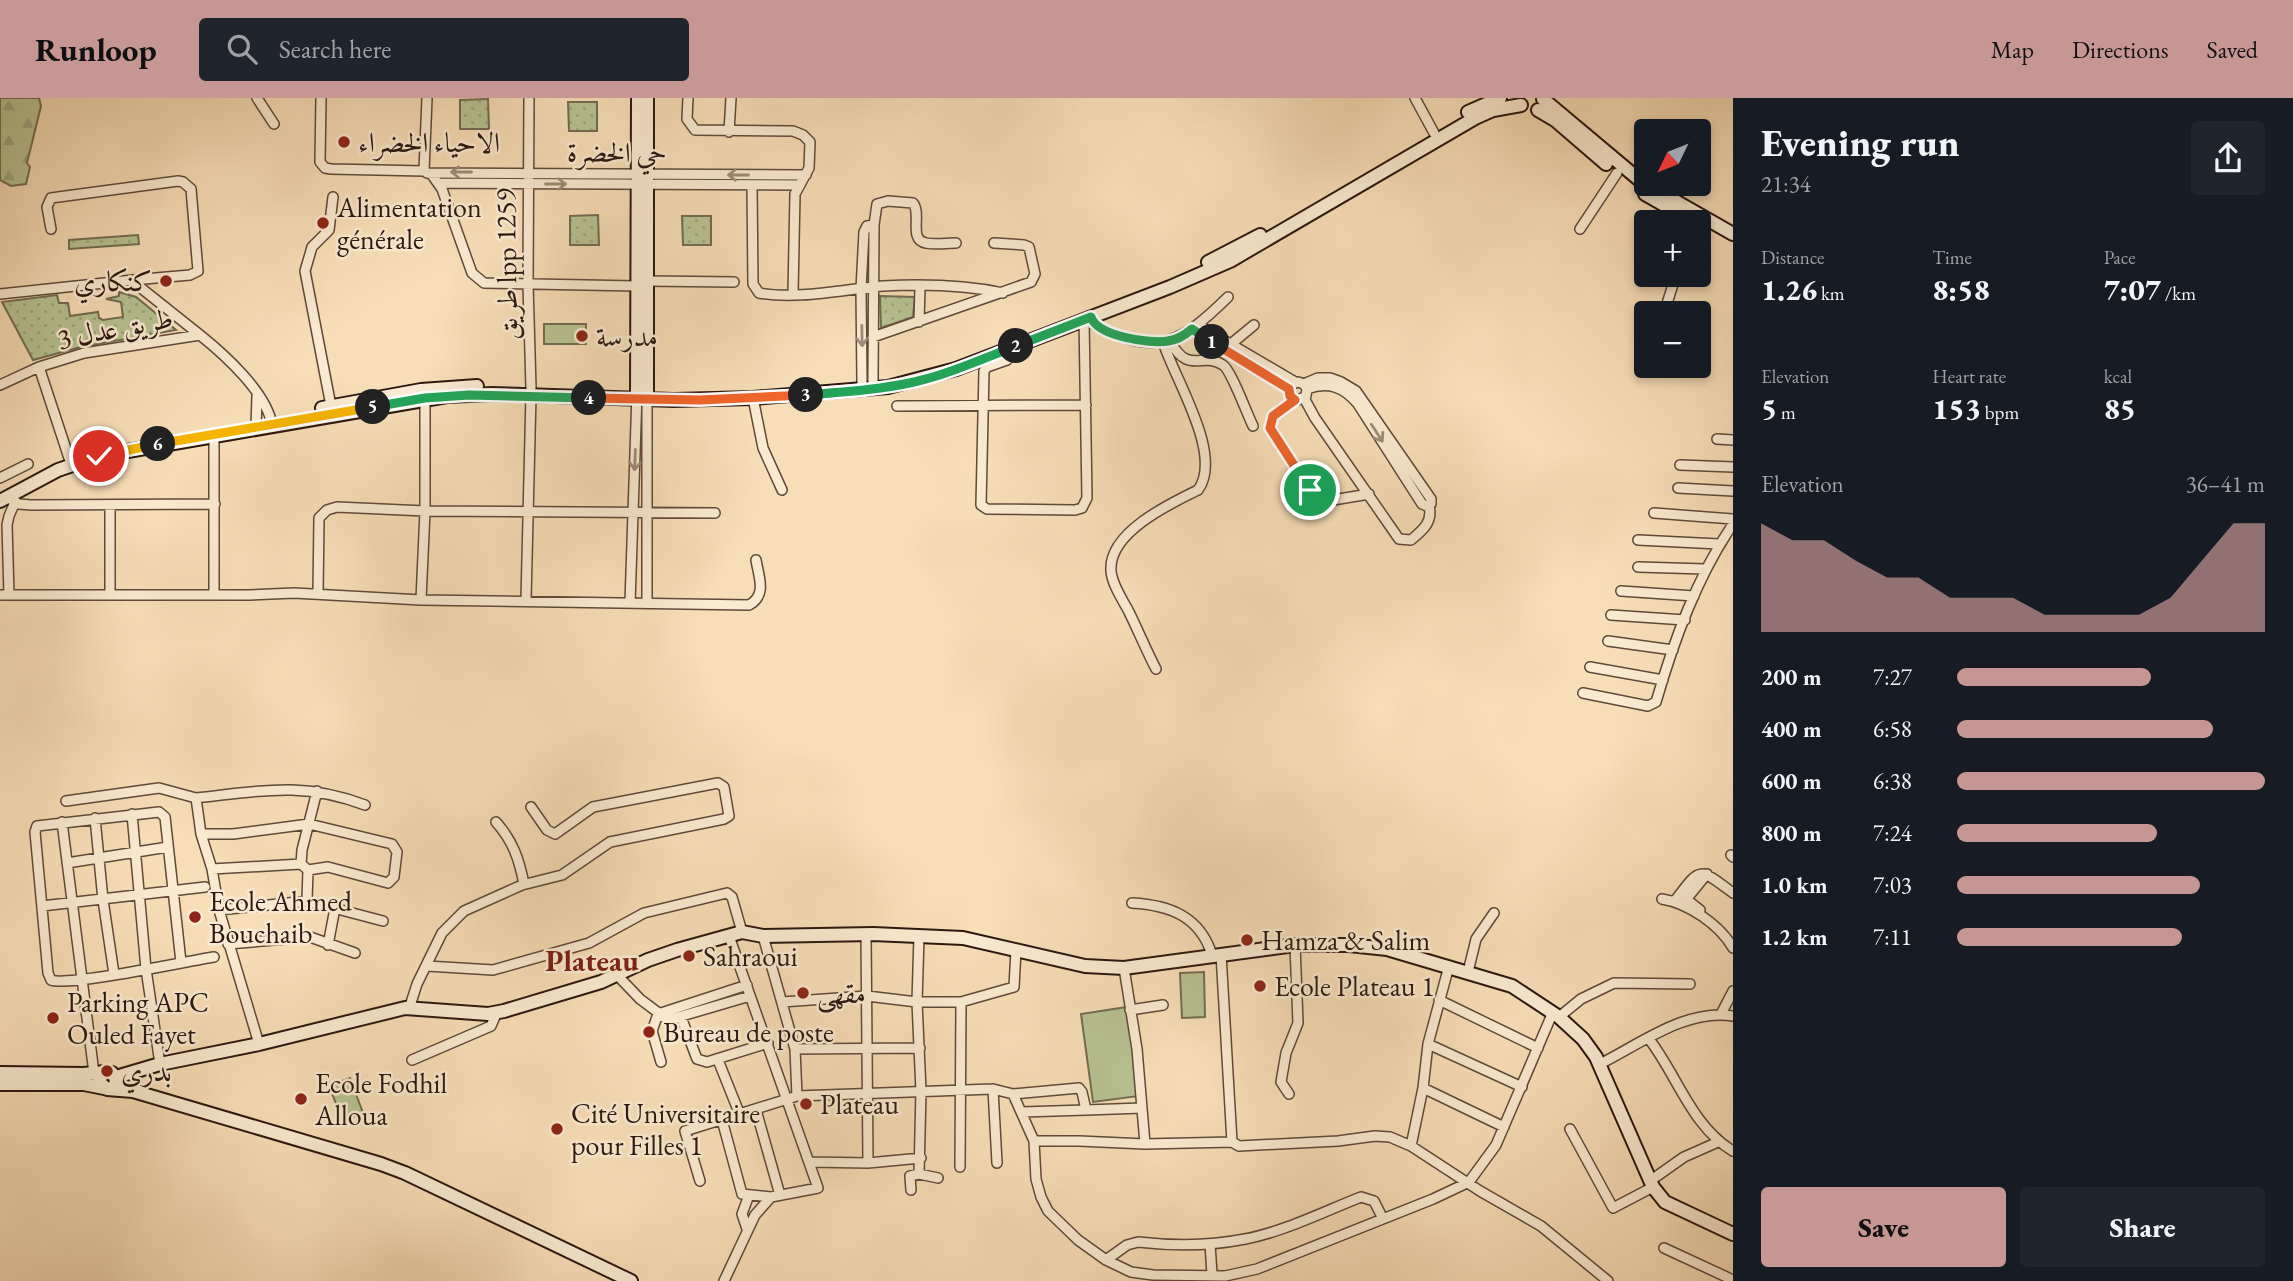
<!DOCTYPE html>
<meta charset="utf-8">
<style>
body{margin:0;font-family:"EB Garamond",Amiri,serif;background:#20242c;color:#f1f3f6;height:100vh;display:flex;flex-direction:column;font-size:26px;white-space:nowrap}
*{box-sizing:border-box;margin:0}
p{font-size:23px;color:#9ea1a6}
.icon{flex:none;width:38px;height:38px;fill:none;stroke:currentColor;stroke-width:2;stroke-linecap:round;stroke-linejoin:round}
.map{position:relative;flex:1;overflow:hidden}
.sheet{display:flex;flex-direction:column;background:#171b24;width:560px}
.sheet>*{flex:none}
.needle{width:46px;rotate:227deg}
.tools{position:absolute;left:1634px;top:21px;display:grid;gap:14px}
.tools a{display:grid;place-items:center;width:77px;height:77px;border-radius:7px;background:#171b24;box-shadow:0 4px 10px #0003;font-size:35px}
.pin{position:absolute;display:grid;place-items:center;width:60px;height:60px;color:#fff;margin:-30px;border:4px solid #fff;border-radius:50%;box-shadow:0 2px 7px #0007}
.km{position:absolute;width:35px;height:35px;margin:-18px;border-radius:50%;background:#222;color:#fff;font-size:19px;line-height:35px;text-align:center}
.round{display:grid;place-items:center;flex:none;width:74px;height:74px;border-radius:7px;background:#20242c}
.head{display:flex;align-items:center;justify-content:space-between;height:119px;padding:0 28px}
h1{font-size:38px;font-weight:800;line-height:52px}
.metrics{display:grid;grid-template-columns:repeat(3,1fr);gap:10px;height:119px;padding:7px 28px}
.metrics div{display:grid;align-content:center}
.metrics b{font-size:30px;font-weight:800}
.metrics small{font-size:19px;font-weight:400}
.metrics p{font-size:19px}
.chart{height:196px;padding:14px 28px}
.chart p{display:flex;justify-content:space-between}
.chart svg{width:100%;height:126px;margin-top:7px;fill:#c59692;opacity:.7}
.cta{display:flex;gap:14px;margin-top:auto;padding:14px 28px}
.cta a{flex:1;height:80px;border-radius:7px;background:#c59692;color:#111;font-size:28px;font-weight:800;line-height:80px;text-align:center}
.cta a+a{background:#20242c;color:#f1f3f6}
ul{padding:0 28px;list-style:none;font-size:23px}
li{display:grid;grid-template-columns:112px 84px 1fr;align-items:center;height:52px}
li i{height:18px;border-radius:9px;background:#c59692}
header{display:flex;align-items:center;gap:42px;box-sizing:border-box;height:98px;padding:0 35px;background:#c59692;color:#111}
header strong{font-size:33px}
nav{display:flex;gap:38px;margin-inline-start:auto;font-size:24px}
.search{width:490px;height:63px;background:#20242c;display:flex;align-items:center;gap:18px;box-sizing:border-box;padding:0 24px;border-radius:7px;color:#9ea1a6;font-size:26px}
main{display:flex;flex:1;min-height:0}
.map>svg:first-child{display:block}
.green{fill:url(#green-dots);stroke:#726c52;stroke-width:2}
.forest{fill:url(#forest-firs);stroke:#726c52;stroke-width:2}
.pitch{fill:#b8c293;stroke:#726c52;stroke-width:2}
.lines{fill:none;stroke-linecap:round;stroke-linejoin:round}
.street-casing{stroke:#5e493a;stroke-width:12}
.secondary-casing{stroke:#2b1710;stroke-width:16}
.street{stroke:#faead1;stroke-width:9}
.secondary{stroke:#faead1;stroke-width:12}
.oneway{stroke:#9d8b7a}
.split-1-casing{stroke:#fff;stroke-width:14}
.split-2-casing{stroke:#fff;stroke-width:14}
.split-3-casing{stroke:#fff;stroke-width:14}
.split-4-casing{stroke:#fff;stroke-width:14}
.split-5-casing{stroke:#fff;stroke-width:14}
.split-6-casing{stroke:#fff;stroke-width:14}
.split-7-casing{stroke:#fff;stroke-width:14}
.split-1{stroke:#f0652b;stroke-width:9}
.split-2{stroke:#22a559;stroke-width:9}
.split-3{stroke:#22a559;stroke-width:9}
.split-4{stroke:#f0652b;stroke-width:9}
.split-5{stroke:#22a559;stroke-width:9}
.split-6{stroke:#f5b400;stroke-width:9}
.split-7{stroke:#f5b400;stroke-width:9}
.poi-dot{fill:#8f2418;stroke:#faead1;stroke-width:2.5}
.labels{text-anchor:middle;stroke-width:5;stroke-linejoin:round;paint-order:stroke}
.poi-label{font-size:28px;fill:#2b1710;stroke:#faead1;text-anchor:start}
.street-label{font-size:28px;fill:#2b1710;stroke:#faead1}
.neighbourhood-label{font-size:30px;font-weight:bold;fill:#7a1f14;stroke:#faead1}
</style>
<header>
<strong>Runloop</strong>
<div class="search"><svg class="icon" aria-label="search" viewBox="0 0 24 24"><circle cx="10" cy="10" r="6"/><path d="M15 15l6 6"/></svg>Search here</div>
<nav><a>Map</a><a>Directions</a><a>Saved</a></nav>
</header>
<main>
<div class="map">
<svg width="1733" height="1183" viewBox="0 0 1733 1183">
<defs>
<pattern id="green-dots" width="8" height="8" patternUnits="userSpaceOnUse" patternTransform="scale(1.75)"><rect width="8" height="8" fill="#b8c293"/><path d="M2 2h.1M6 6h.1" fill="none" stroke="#9ea67e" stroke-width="1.8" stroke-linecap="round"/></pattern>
<pattern id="forest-firs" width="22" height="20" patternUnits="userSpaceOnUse" patternTransform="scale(1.75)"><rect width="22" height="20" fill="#b8c293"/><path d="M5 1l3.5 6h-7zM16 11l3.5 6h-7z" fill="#9ea67e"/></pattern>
</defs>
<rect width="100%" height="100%" fill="#f7deb8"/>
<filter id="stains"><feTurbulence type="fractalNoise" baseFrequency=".00286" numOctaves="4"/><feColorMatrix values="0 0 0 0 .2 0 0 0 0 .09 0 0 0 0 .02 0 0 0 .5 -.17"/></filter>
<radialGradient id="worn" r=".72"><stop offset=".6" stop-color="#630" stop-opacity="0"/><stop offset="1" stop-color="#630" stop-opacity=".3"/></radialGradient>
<path class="green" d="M488 1 489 31H460V2Z
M568 4H597V33H569Z
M598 117 599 147H570V118Z
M682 118H711V147H683Z
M138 137 139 146 69 151V142Z
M119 194 136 199 176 232 81 249 33 262 2 204 57 197 59 205H68L70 218 98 214 99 220 103 222 123 219 121 204 106 201 119 198Z
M880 198 915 199 913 219 881 230Z"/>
<path class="forest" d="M0 0H39L41 8 27 65 30 69 26 86 11 88 0 82Z"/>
<path class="pitch" d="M544 226H586V246H544Z
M1204 874 1205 919 1182 920 1180 875Z
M1127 909 1139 998 1093 1004 1081 916Z
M350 980 363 1015 343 1023 329 988Z"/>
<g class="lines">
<g class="street-casing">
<path id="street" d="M257 0 274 26
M321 0 320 64 325 70 331 71 424 73 432 77 442 91 472 175 484 185 636 188
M529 0 528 186 531 290
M688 0 687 21 695 32 793 33 803 37 810 44 809 70 795 96 793 195
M1415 0 1434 35
M729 34 731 0
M424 73 427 0
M427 75 806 77
M439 85 798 87
M752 87 753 186 759 195C797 202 845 191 883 188 922 186 965 187 1003 195
M51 131 47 109 51 100 178 83 183 84 191 91 198 173 190 177 133 182
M1580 131 1617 75
M647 183 734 184
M0 196 133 182 136 186 200 237
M1664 215 1676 177
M1091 219 1095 227C1158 260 1182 244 1228 199
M919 224 920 188
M1198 227 1295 284
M1193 231 1289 291
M873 239 1031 184 1035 176 1029 149 1024 147 994 145
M1170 243C1189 278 1202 253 1223 267 1231 272 1247 316 1253 328
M1231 246 1254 227
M1007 262 987 269 984 273 981 407 987 411 1075 412 1082 410 1087 400 1084 221
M39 269 84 255 200 237C225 257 267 295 272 327
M873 284 874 127 877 106 888 103 913 105C922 116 908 142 926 145 935 147 946 145 956 145
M862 285 861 191 864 134 867 128 874 127
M1304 286 1307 291 1306 298 1298 302 1292 300 1289 291 1292 286 1298 284 1304 286 1318 280H1330L1341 284 1356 293 1431 401V406L1427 408 1422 406 1358 306C1344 289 1328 283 1307 291
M0 287 39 269 69 360
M647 296V505
M753 300 763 350 782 392
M1304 300 1315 320 1399 441 1411 442C1423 432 1433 424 1429 408
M1295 302 1273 318 1270 330 1315 399 1327 403 1369 396
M331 308 305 173 312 149 329 132 333 99
M897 308 1086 307
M256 330 257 298
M214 338V497
M1717 341 1733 342
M1680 367 1733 369
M0 380 28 366
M1678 390 1733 393
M7 399 19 406 31 407 215 406
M110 407V497
M1654 415 1733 421
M1638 442 1719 446
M1638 469 1705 471
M1621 493 1694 498
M318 496 319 420 327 412 337 409 425 413 715 415
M0 497H249L294 495 421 502 749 507C767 497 759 480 756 462
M9 497 7 427 9 418 15 404
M421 502 425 413V300
M526 502 531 297
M630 505 637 295
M1611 517 1685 522
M1608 543 1673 552
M1590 569 1663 582
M1156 571C1146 552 1138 532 1128 512 1122 501 1112 486 1111 473 1108 435 1169 406 1198 392 1224 357 1174 280 1163 244
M1583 595 1648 608 1656 604C1674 542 1697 479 1733 426
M196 700C260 693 302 683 365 707
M66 703 159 690 196 700 201 736 212 771 219 812 259 946
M132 716 146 871 160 966
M95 720 103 802 114 876
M62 724 94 975
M496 724C513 743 519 761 524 786
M201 736H233L309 726 392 746 397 754 394 779 388 785 328 769 308 772
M1731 757 1733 759
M67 765 168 749
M212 771 301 766
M1662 801C1688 805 1720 827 1733 850
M1686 801 1700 812
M307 803 308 772 301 766 302 752 317 693
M1674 804C1701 769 1697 768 1733 795
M1684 804 1707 776
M1132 805C1169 807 1200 818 1212 857
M42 808 205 789
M219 812 307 803 383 823
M866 836 868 1065
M763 838 795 951 797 998
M919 838 917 904 921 993 919 1076
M228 846 310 839 355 855
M328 847 335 810
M1221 856 1232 1044 1239 1048 1338 1043 1375 1038 1390 1039 1411 1048 1480 1093 1541 1128 1608 1183
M181 864 165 719 159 714 37 728 35 734 48 875 51 882C68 889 187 863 214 859
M427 868 493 872 589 845 644 815 727 795 732 799 742 834
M1124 870 1137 951 1145 1046
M1468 874 1476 841 1494 815
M617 877 640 901 668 922 750 898
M1439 902 1538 950
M782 904 867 898 917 904H961L1014 889 1016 852
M409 911 417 886 442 835 464 813 522 787 562 777 610 744 724 721 729 718 724 689 718 685 593 709 555 736 547 732 531 709
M1130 912 1163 907
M1721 916 1733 893
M681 919 697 961 707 964 768 945
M1559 919 1581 901 1614 885 1690 886
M1649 941C1677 977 1692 1029 1733 1053
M1428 946 1522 989
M795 951 920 950
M412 962 491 928 497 914
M718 962 740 1017
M661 964 652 933 658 916 747 887
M1600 966C1640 946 1687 910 1733 918
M1423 990 1504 1029
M993 991 997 1065
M1013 996 1034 1043 1036 1081 1041 1099 1048 1113 1078 1142 1106 1162 1131 1174 1153 1177 1225 1178 1257 1171 1433 1101 1469 1084 1496 1047 1553 914
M1289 996 1281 984 1286 955 1298 925 1295 847
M756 1012 780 1097
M1022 1014 1086 1012
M722 1022 742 1096 771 1099
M1570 1031 1613 1110 1653 1089
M1034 1043H1079L1145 1046 1232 1044
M1411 1048 1423 990 1428 946 1449 868
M809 1064 868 1065 921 1060
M960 1069 961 904
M700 1083 685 1033 797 998 993 991 1013 996 1079 990 1082 994 1086 1012 1142 1010
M1650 1083 1684 1059 1718 1044
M911 1092 910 1078 919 1076 938 1080
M747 1131 742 1116 749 1097
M1210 1146 1212 1176
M1664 1150 1733 1182
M1106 1162 1127 1147 1138 1144C1173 1148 1210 1148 1245 1141 1283 1134 1325 1113 1361 1099L1374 1103 1383 1121
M724 1183 755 1117 771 1099 818 1090 729 838"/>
</g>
<g class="secondary-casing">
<path id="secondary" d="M647 0V294
M1543 1 1642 84 1733 136
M1538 12 1555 22 1606 66
M1468 14 1500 0
M1645 96 1694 124
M1208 164 1260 137
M637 294 638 0
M322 310 421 292 477 288
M0 403 58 372 99 358 447 298 492 296 674 302 753 300 888 289 956 271 1170 189 1230 163 1475 20 1493 12 1521 7
M0 975 83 976 106 974
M116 979 160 966 259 946 405 910 488 916 504 913 601 884 648 862 677 852 742 834 763 838 873 836 963 840 1085 868 1124 870 1295 847H1349L1387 851 1512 888 1559 919 1583 941 1596 959 1653 1089 1665 1104 1733 1136
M0 986H84L104 990
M110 991 115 988 116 981 112 975 106 974 101 978 99 984 107 991 133 993 381 1066 405 1075 631 1183"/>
</g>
<use href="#street" class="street"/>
<use href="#secondary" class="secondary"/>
</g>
<defs><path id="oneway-shaft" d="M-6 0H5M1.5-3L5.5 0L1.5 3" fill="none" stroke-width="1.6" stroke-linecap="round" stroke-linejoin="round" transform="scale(1.75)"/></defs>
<g class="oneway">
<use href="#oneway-shaft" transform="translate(461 74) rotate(-180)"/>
<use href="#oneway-shaft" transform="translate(738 77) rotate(180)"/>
<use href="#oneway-shaft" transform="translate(556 86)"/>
<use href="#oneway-shaft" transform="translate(862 238) rotate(89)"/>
<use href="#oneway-shaft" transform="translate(1377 335) rotate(57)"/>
<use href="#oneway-shaft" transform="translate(635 362) rotate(92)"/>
</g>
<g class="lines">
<g class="split-1-casing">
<path id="split-1" d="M1212 244 1289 291 1290 298 1295 302 1273 318 1270 330 1310 392"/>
</g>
<g class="split-2-casing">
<path id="split-2" d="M1016 248 1091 219C1097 238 1149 246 1168 243 1177 242 1185 237 1192 231L1212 244"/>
</g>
<g class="split-3-casing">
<path id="split-3" d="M806 297C842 294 878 292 914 284 949 276 982 261 1016 248"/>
</g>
<g class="split-4-casing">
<path id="split-4" d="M589 300 700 302 806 297"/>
</g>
<g class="split-5-casing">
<path id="split-5" d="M373 309 425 300 469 297 589 300"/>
</g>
<g class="split-6-casing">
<path id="split-6" d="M158 346 373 309"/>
</g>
<g class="split-7-casing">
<path id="split-7" d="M99 358 158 346"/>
</g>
<use href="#split-1" class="split-1"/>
<use href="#split-2" class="split-2"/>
<use href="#split-3" class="split-3"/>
<use href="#split-4" class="split-4"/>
<use href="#split-5" class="split-5"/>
<use href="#split-6" class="split-6"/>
<use href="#split-7" class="split-7"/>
</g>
<g class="poi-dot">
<circle cx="344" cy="44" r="7"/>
<circle cx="323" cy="125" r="7"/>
<circle cx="166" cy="183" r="7"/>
<circle cx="582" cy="238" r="7"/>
<circle cx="195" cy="819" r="7"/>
<circle cx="1247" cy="842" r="7"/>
<circle cx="689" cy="858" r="7"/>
<circle cx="1260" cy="888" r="7"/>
<circle cx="803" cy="895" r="7"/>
<circle cx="53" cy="920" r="7"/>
<circle cx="649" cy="934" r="7"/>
<circle cx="107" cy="973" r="7"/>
<circle cx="301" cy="1001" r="7"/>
<circle cx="806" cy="1006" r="7"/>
<circle cx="557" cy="1031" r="7"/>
</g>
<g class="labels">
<g class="poi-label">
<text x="358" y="54">الاحياء الخضراء</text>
<text x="337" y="119">Alimentation<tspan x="337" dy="32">générale</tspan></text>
<text x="152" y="193" text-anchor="end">كنكاري</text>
<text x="596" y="248">مدرسة</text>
<text x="209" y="813">Ecole Ahmed<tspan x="209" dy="32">Bouchaib</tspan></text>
<text x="1261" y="852">Hamza &amp; Salim</text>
<text x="703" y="868">Sahraoui</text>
<text x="1274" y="898">Ecole Plateau 1</text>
<text x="817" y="905">مقهى</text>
<text x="67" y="914">Parking APC<tspan x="67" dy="32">Ouled Fayet</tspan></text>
<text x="663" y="944">Bureau de poste</text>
<text x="121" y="983">بدري</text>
<text x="315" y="995">Ecole Fodhil<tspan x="315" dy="32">Alloua</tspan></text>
<text x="820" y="1016">Plateau</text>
<text x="571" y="1025">Cité Universitaire<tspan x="571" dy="32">pour Filles 1</tspan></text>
</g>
<g class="street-label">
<text transform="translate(617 54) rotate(1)" y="10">حي الخضرة</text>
<text transform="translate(506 166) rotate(-91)" y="10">طريق lpp 1259</text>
<text transform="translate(115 230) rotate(-11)" y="10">طريق عدل 3</text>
</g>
<g class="neighbourhood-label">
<text x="592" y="873">Plateau</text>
</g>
</g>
<rect width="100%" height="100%" filter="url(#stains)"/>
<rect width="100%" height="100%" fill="url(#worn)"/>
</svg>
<div class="tools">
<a><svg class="needle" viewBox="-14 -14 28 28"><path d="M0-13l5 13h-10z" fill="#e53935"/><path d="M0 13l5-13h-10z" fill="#9ea1a6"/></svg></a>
<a>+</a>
<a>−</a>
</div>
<div class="pin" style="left:1310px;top:392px;background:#1e9e55"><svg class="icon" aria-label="arrive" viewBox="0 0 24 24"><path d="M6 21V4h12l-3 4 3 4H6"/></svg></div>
<div class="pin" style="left:99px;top:358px;background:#d93025"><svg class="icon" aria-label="check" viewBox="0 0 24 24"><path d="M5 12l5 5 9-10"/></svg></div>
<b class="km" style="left:1212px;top:244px">1</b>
<b class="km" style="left:1016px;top:248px">2</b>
<b class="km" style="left:806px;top:297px">3</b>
<b class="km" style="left:589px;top:300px">4</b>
<b class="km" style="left:373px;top:309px">5</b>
<b class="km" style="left:158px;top:346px">6</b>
</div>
<section class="sheet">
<div class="head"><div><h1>Evening run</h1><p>21:34</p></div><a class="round"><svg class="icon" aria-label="share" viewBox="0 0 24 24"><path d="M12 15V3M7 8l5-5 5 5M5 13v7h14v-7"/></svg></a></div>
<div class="metrics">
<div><p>Distance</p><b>1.26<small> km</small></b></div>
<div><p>Time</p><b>8:58</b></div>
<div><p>Pace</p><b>7:07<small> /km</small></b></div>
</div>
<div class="metrics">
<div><p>Elevation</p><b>5<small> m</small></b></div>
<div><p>Heart rate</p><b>153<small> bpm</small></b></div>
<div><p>kcal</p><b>85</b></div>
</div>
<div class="chart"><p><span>Elevation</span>36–41 m</p>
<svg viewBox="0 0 160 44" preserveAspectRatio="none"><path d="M0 44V6L10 12L20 12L30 19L40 25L50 25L60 32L70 32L80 32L90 38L100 38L110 38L120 38L130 32L140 19L150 6L160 6V44z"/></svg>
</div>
<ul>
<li><b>200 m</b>7:27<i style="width:63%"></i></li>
<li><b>400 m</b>6:58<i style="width:83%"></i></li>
<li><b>600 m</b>6:38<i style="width:100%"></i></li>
<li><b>800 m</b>7:24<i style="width:65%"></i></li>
<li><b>1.0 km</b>7:03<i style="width:79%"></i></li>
<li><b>1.2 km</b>7:11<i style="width:73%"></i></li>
</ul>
<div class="cta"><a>Save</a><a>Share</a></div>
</section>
</main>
